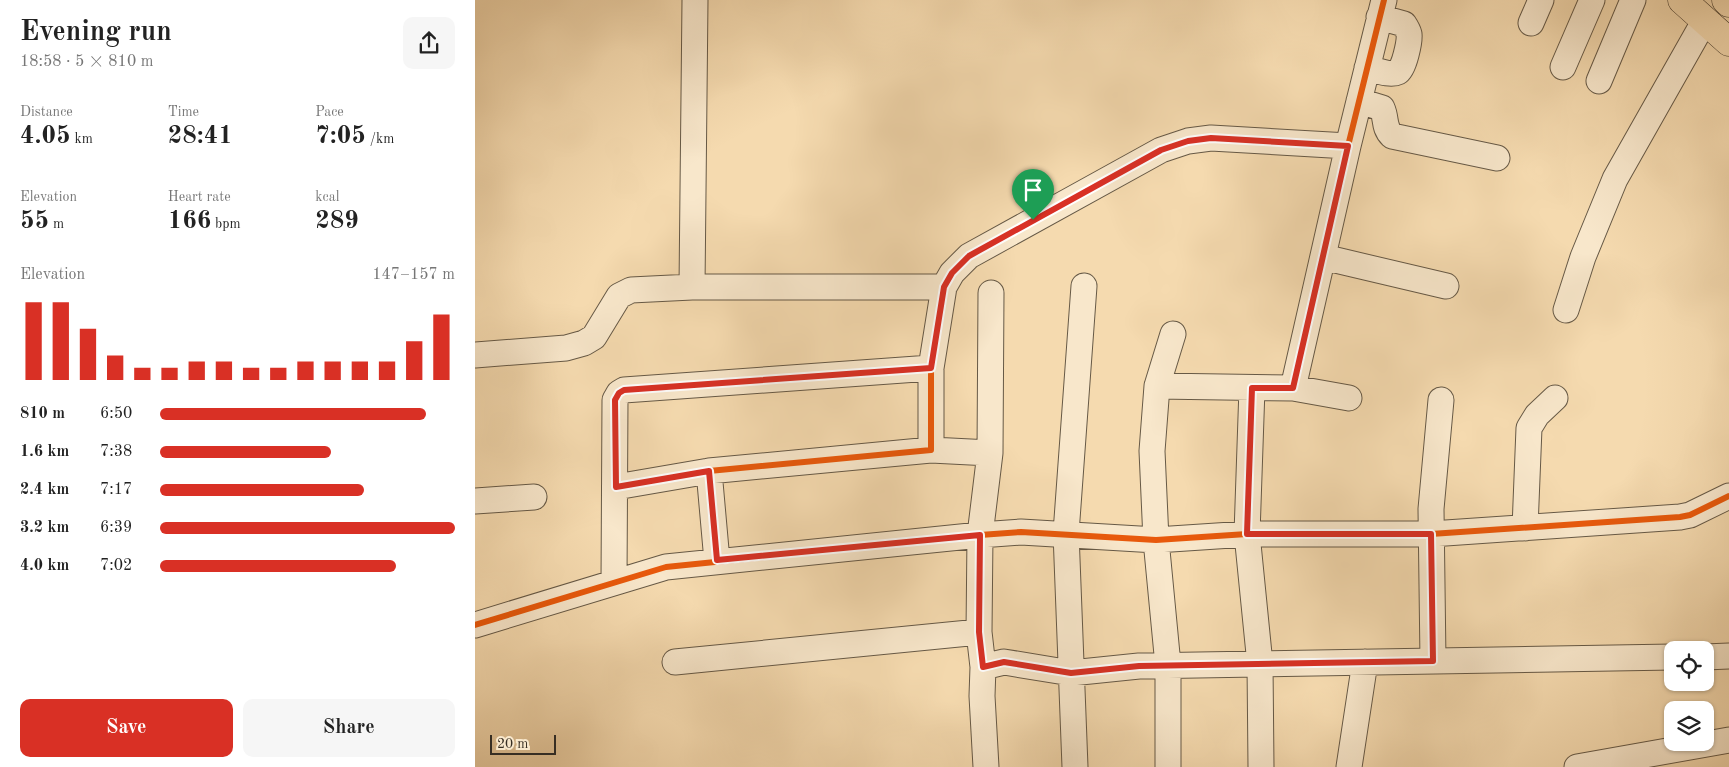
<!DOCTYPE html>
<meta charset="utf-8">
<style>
body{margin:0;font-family:"Old Standard TT",serif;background:#f6f6f6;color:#222;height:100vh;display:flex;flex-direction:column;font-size:19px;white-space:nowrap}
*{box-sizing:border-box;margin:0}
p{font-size:16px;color:#767676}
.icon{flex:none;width:28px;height:28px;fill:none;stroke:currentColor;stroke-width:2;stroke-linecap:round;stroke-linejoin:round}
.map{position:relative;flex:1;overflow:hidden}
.side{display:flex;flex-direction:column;background:#fff;width:475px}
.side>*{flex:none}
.fabs{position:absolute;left:1189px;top:641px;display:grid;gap:10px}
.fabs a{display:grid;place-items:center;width:50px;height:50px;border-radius:10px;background:#fff;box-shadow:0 1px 4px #0004;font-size:25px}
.scale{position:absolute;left:15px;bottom:12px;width:66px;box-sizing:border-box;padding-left:5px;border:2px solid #372e23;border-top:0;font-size:14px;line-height:18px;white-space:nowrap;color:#372e23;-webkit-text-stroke:4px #f8e7cb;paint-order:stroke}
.pin{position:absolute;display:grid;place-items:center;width:42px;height:42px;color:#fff;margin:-51px -21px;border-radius:50% 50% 50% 0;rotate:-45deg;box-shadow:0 0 5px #0007}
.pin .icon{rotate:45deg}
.round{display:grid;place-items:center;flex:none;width:52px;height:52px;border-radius:10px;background:#f6f6f6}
.head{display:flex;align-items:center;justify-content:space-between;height:85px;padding:0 20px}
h1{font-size:28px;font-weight:600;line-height:38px}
.figures{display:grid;grid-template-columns:repeat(3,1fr);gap:8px;height:85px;padding:5px 20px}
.figures div{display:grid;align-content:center}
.figures b{font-size:25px;font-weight:600}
.figures small{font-size:14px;font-weight:400}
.figures p{font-size:14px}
.chart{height:140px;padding:10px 20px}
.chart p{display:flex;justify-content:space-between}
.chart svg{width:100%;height:90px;margin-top:5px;stroke:#d93025;stroke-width:6}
.cta{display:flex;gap:10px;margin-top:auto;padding:10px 20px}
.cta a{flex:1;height:58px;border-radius:10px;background:#d93025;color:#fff;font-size:20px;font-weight:600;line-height:58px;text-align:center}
.cta a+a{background:#f6f6f6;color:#222}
ul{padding:0 20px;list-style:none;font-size:16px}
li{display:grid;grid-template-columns:80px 60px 1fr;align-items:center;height:38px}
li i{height:12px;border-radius:6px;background:#d93025}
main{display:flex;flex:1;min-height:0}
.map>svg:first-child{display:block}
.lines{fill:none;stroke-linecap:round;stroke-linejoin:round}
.minor-casing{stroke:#665946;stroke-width:27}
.major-casing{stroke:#372e23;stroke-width:29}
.minor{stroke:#f8e7cb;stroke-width:25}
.major{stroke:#f5daaf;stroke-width:28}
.cycleway-casing{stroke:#f8e7cb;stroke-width:9}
.cycleway{stroke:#e8590c;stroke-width:6}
.route-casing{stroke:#fff;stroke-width:10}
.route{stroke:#d93025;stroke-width:6}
</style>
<main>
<section class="side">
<div class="head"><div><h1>Evening run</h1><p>18:58 · 5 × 810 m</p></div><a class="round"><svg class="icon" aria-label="share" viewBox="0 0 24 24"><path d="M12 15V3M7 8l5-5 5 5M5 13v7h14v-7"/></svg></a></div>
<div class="figures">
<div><p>Distance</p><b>4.05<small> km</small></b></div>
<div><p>Time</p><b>28:41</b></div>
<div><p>Pace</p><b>7:05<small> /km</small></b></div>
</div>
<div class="figures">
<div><p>Elevation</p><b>55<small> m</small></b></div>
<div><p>Heart rate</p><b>166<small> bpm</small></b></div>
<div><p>kcal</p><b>289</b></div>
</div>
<div class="chart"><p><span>Elevation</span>147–157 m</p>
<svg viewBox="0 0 160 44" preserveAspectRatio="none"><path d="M5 44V6M15 44V6M25 44V19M35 44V32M45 44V38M55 44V38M65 44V35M75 44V35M85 44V38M95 44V38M105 44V35M115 44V35M125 44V35M135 44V35M145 44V25M155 44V12"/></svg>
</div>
<ul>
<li><b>810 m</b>6:50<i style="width:90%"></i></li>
<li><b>1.6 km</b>7:38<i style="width:58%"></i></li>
<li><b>2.4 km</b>7:17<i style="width:69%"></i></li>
<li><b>3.2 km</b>6:39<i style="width:100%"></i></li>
<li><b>4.0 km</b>7:02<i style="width:80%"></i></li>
</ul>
<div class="cta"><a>Save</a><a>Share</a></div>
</section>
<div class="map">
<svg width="1254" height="767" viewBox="0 0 1254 767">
<rect width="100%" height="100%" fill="#f5daaf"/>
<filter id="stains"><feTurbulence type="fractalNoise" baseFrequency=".004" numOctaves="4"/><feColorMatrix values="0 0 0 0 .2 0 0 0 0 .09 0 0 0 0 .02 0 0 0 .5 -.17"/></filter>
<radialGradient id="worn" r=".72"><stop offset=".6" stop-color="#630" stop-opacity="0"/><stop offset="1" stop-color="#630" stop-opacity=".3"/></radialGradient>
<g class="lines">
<g class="minor-casing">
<path id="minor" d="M220 0 217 287H469
M1056 23 1066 0
M1088 67 1117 0
M892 68C901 70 915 76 923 72 929 69 935 41 934 34 933 30 931 27 929 24L904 17
M1124 81 1158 0
M884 101 907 108C912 119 908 127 917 136L1022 158
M848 257 971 286
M1091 310 1108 257 1140 179 1230 20
M0 355 91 348 109 343 119 337 144 296 156 290 217 287
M682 386 818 388 874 398
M777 388 772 534 785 664 786 767
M818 388 873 146
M456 450 515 453
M234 471 242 561
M141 487 234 471 456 450V368L469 287 477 273 494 256 686 150 713 141 736 138 873 146 909 0
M0 501 59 497
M1050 528 1054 428 1062 415 1080 398
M139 582 140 400 144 393 149 390 456 368
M0 625 191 567 505 535 546 532 681 540 772 534H956L1205 517 1215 515 1254 496
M1230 657 1254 656
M958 661 956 509 966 400
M200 662 504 632
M508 667 529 662 596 673 664 666 1198 657
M511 767 507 696 508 667 504 632 505 535 515 453 516 293
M600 767 591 533 609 286
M693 767V665L681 540 677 451 682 386 698 334
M874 767 890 662
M1102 767 1254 740"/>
</g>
<g class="major-casing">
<path id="major" d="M1207 0 1254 42
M1251 0 1254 3"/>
</g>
<use href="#minor" class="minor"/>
<use href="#major" class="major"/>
<g class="cycleway-casing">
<path id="cycleway" d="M141 487 234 471 456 450V368L469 287 477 273 494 256 686 150 713 141 736 138 873 146 909 0
M0 625 191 567 505 535 546 532 681 540 772 534H956L1205 517 1215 515 1254 496"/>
</g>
<use href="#cycleway" class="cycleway"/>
</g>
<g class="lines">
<g class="route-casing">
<path id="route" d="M736 138 873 146 818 388H777L772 534H956L958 661 664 666 596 673 529 662 508 667 504 632 505 535 242 560 234 471 141 487 140 400 144 393 149 390 456 368 469 287 477 273 494 256 686 150 713 141Z"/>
</g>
<use href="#route" class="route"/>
</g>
<rect width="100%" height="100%" filter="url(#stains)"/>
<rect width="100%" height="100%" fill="url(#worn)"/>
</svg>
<div class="fabs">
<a><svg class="icon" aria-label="locate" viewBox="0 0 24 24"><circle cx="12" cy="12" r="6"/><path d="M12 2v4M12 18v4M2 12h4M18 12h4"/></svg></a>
<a><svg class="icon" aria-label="layers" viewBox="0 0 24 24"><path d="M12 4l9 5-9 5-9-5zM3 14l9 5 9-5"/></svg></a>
</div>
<div class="scale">20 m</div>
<div class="pin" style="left:558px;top:220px;background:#1e9e55"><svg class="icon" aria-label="arrive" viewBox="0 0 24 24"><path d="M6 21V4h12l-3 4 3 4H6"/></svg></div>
</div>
</main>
